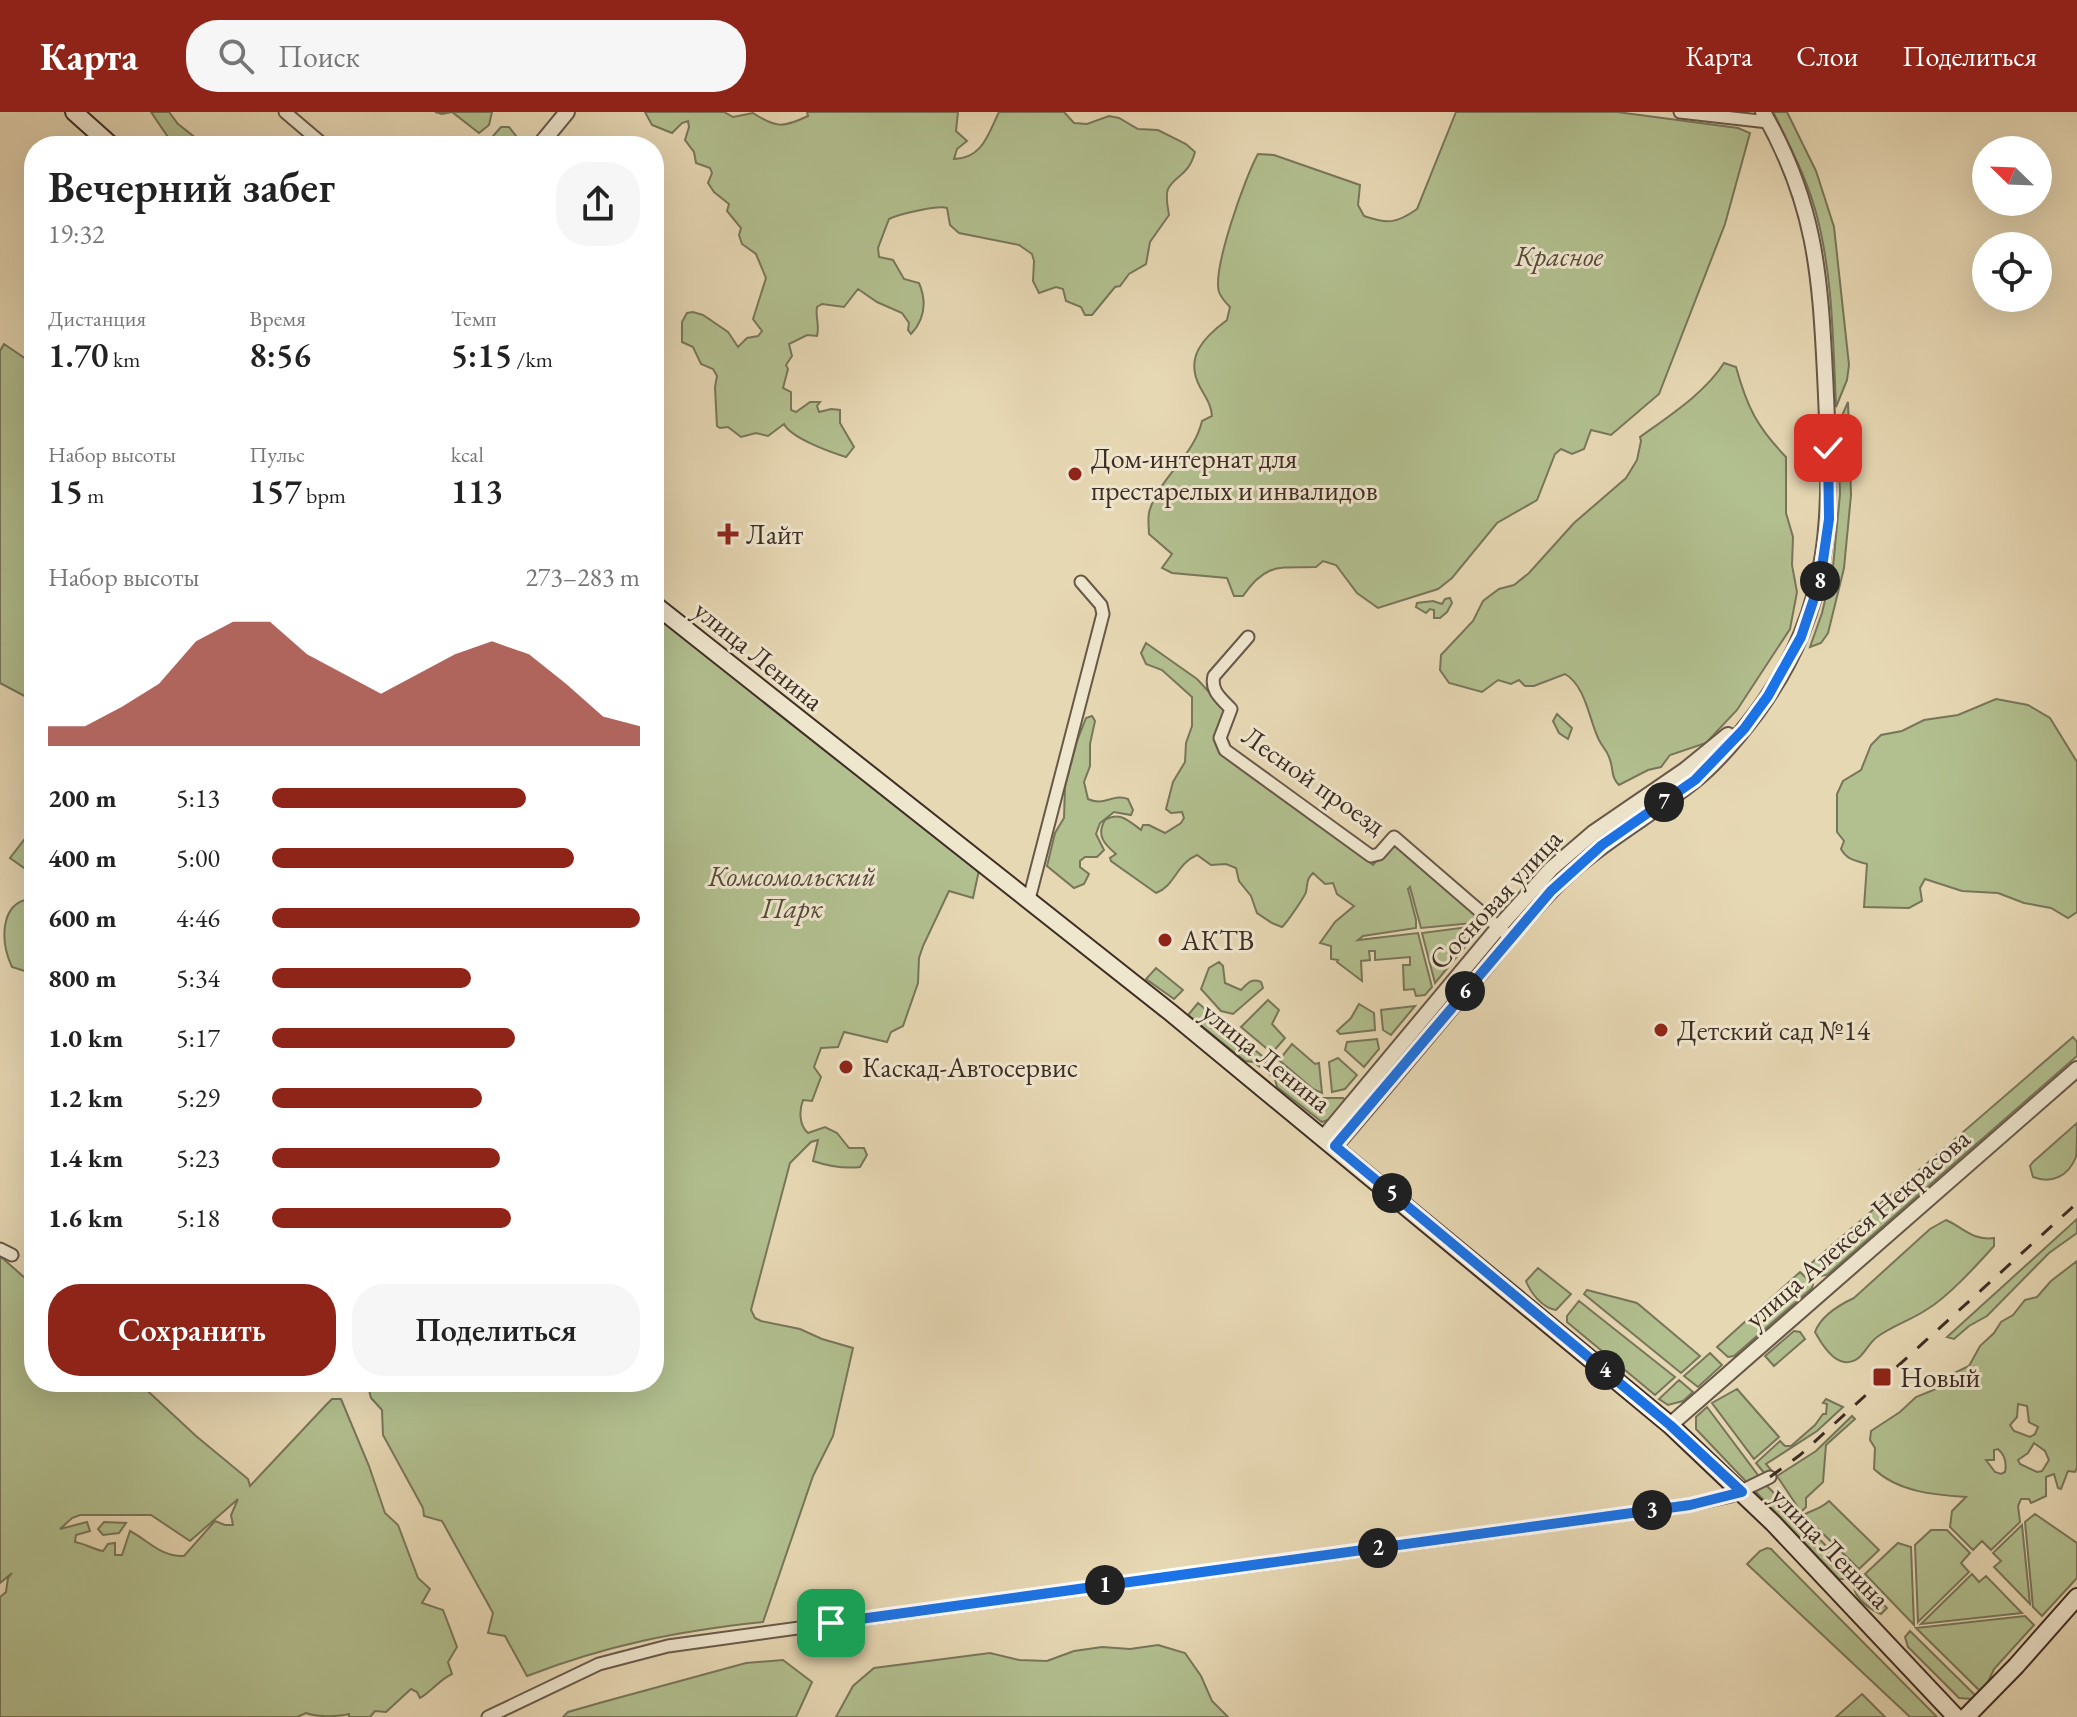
<!DOCTYPE html>
<html lang="ru">
<meta charset="utf-8">
<style>
body{margin:0;font-family:"EB Garamond",serif;background:#f6f6f6;color:#222;height:100vh;display:flex;flex-direction:column;font-size:30px;white-space:nowrap}
*{box-sizing:border-box;margin:0}
p{font-size:26px;color:#767676}
.icon{flex:none;width:44px;height:44px;fill:none;stroke:currentColor;stroke-width:2;stroke-linecap:round;stroke-linejoin:round}
.map{position:relative;flex:1;overflow:hidden}
.drawer{position:absolute;left:24px;top:24px;width:640px;height:1256px;display:flex;flex-direction:column;background:#fff;border-radius:32px;box-shadow:0 8px 32px #0002}
.drawer>*{flex:none}
.needle{width:52px;rotate:293deg}
.fabs{position:absolute;left:1972px;top:24px;display:grid;gap:16px}
.fabs a{display:grid;place-items:center;width:80px;height:80px;border-radius:50%;background:#fff;box-shadow:0 8px 32px #0002;font-size:40px}
.pin{position:absolute;display:grid;place-items:center;width:68px;height:68px;color:#fff;margin:-34px;border-radius:16px;box-shadow:0 4px 12px #0006}
.km{position:absolute;width:40px;height:40px;margin:-20px;border-radius:50%;background:#222;color:#fff;font-size:22px;line-height:40px;text-align:center}
.round{display:grid;place-items:center;flex:none;width:84px;height:84px;border-radius:32px;background:#f6f6f6}
.headline{display:flex;align-items:center;justify-content:space-between;height:136px;padding:0 24px}
h1{font-size:44px;font-weight:600;line-height:60px}
.figures{display:grid;grid-template-columns:repeat(3,1fr);gap:12px;height:136px;padding:8px 24px}
.figures div{display:grid;align-content:center}
.figures b{font-size:34px;font-weight:600}
.figures small{font-size:22px;font-weight:400}
.figures p{font-size:22px}
.chart{height:224px;padding:16px 24px}
.chart p{display:flex;justify-content:space-between}
.chart svg{width:100%;height:144px;margin-top:8px;fill:#8f2418;opacity:.7}
.primary-button{display:flex;gap:16px;margin-top:auto;padding:16px 24px}
.primary-button a{flex:1;height:92px;border-radius:32px;background:#8f2418;color:#fff;font-size:32px;font-weight:600;line-height:92px;text-align:center}
.primary-button a+a{background:#f6f6f6;color:#222}
ul{padding:0 24px;list-style:none;font-size:26px}
li{display:grid;grid-template-columns:128px 96px 1fr;align-items:center;height:60px}
li i{height:20px;border-radius:10px;background:#8f2418}
header{display:flex;align-items:center;gap:48px;box-sizing:border-box;height:112px;padding:0 40px;background:#8f2418;color:#fff}
header strong{font-size:38px}
nav{display:flex;gap:44px;margin-inline-start:auto;font-size:28px}
.search{width:560px;height:72px;background:#f6f6f6;display:flex;align-items:center;gap:20px;box-sizing:border-box;padding:0 28px;border-radius:32px;color:#767676;font-size:30px}
.map>svg:first-child{display:block}
.green{fill:#b2bf8f;stroke:#78765a;stroke-width:2;fill-rule:evenodd}
.lines{fill:none;stroke-linecap:round;stroke-linejoin:round}
.minor-casing{stroke:#685849;stroke-width:15}
.tertiary-casing{stroke:#685849;stroke-width:18}
.secondary-casing{stroke:#3e2d25;stroke-width:20}
.minor{stroke:#efe6ce;stroke-width:11}
.tertiary{stroke:#efe6ce;stroke-width:14}
.secondary{stroke:#efe6ce;stroke-width:16}
.rail{stroke:#3e2d25;stroke-width:3;stroke-dasharray:14 14;stroke-linecap:butt}
.route-casing{stroke:#fff;stroke-width:16}
.route{stroke:#1a73e8;stroke-width:10}
.poi-dot{fill:#8f2418;stroke:#efe6ce;stroke-width:3}
.labels{text-anchor:middle;stroke-width:6;stroke-linejoin:round;paint-order:stroke}
.park-label{font-size:28px;font-style:italic;fill:#554a3a;stroke:#efe6ce}
.poi-label{font-size:28px;fill:#3e2d25;stroke:#efe6ce;text-anchor:start}
.street-label{font-size:28px;fill:#3e2d25;stroke:#efe6ce}
</style>
<header>
<strong>Карта</strong>
<div class="search"><svg class="icon" aria-label="search" viewBox="0 0 24 24"><circle cx="10" cy="10" r="6"/><path d="M15 15l6 6"/></svg>Поиск</div>
<nav><a>Карта</a><a>Слои</a><a>Поделиться</a></nav>
</header>
<div class="map">
<svg width="2077" height="1605" viewBox="0 0 2077 1605">
<rect width="100%" height="100%" fill="#e7d8b4"/>
<filter id="stains"><feTurbulence type="fractalNoise" baseFrequency=".0025" numOctaves="4"/><feColorMatrix values="0 0 0 0 .2 0 0 0 0 .09 0 0 0 0 .02 0 0 0 .5 -.17"/></filter>
<radialGradient id="worn" r=".72"><stop offset=".6" stop-color="#630" stop-opacity="0"/><stop offset="1" stop-color="#630" stop-opacity=".3"/></radialGradient>
<path class="green" d="M151 0H169L178 12 206 34H174Z
M435 0H492L489 13 479 21 452 0 442 2Z
M645 0H724L733 5 753 1C776 16 783 16 808 4L807 0H958L956 19 967 29 957 37 954 47C983 46 988 22 999 0H1064L1074 11 1087 12 1109 4 1119 6 1138 17 1158 18 1186 32 1195 40C1188 65 1176 62 1168 77 1165 85 1168 96 1169 103L1150 130 1146 152 1129 162 1120 174 1115 175 1092 203H1085L1081 195 1066 189 1063 177 1056 175 1039 181 1033 169 1034 149 1032 142 1019 133 959 121 950 113 947 96C938 93 899 102 889 107L878 136 879 145 893 148 904 167 919 171C927 190 925 207 911 222L908 218 909 211 902 201 877 190 858 177 844 195 822 192 817 195C815 206 820 213 817 224L807 223 789 232 792 244 786 253 788 257 783 276 791 280V298L796 300 810 290H820L817 294 819 300 831 297 840 298V311L854 335 846 345C830 340 791 326 784 312L768 324 756 321 741 325 728 315 720 316 717 314 715 275 717 264 713 257 701 252 693 235 682 230V210L687 201 693 200 703 203 728 220 738 235 747 226 758 224 762 219 753 207 766 166 756 142 742 132 739 123 741 116 727 99 729 92 714 80 708 71 712 61 710 56 696 51 694 40 685 28 689 15 688 9 682 11 672 21 652 13Z
M1456 0H1617L1738 16 1750 21 1725 112 1659 282 1611 323 1591 318 1584 337 1572 342 1561 337 1555 342 1537 388 1497 411 1452 466 1438 477 1378 496 1357 481 1336 453 1323 449 1316 455C1280 456 1266 450 1243 484H1234L1227 466 1172 461 1162 456 1172 442 1149 422C1149 414 1147 405 1150 397 1161 364 1194 344 1202 309L1212 304C1211 292 1206 286 1200 275 1184 245 1204 225 1227 208L1230 195C1226 191 1221 185 1219 180 1212 157 1246 63 1258 42L1274 43 1360 73 1358 93 1364 104C1387 112 1396 112 1417 97Z
M1773 0H1787L1816 59 1834 115 1849 253 1847 268 1836 295C1833 230 1833 160 1815 97 1805 63 1789 32 1773 0Z
M501 15H509L516 24 514 34 496 33 493 24Z
M4 232 29 249 34 244V589L0 571V239Z
M1724 251 1736 255C1747 295 1757 315 1786 345V401L1793 425 1792 453 1797 480 1790 517 1737 598 1706 631 1670 643 1661 655 1648 658 1619 673C1610 664 1614 656 1609 645 1607 639 1602 634 1599 628 1589 608 1586 574 1565 562L1534 574H1525L1519 568 1511 572 1498 568 1482 580 1449 571 1440 558 1441 543 1473 509 1483 489 1499 477 1514 473 1529 461 1574 411 1626 366 1637 348 1641 329 1640 325C1669 304 1705 281 1724 251Z
M1848 290 1851 383 1844 456 1828 521 1821 531 1810 535 1822 501 1833 455 1840 382 1838 313Z
M1450 486 1452 491 1447 500 1440 506H1434V498L1430 497 1426 501 1416 495 1417 491 1433 489 1442 492 1445 487Z
M654 492 981 749 973 786 949 779 923 834 919 846 918 871 903 914 891 920 887 930 844 920 838 935 821 936 814 955 821 965 812 989 803 988C799 999 799 1013 808 1021L825 1015 837 1021 849 1036H864L867 1043 860 1055C844 1057 828 1054 813 1049L818 1028 811 1030 790 1051 751 1198 755 1206 761 1209 800 1217 822 1227 853 1236 833 1324 813 1364 763 1510C678 1519 607 1533 527 1564L505 1524 488 1521 493 1501 442 1409 424 1404 423 1396 383 1323 382 1298 371 1286 367 1270H654Z
M1146 531 1197 567 1226 598 1220 638 1373 753 1394 729 1397 735 1484 810 1421 816 1410 775 1408 777 1416 808V816L1363 824 1358 828 1418 821 1432 875 1425 883 1416 884 1414 877 1404 878 1403 853H1410V845L1375 848V839H1369L1370 848 1361 849 1362 869 1337 850 1338 848 1331 847V834L1320 831 1335 810 1354 794 1337 782 1333 771 1325 772 1313 761C1306 768 1308 771 1306 780 1305 784 1286 812 1282 815L1272 811 1257 801 1251 784 1239 769 1236 756 1226 752 1211 753 1197 743C1176 752 1175 774 1156 781L1111 749 1110 746 1116 742C1104 732 1096 723 1105 708 1120 699 1129 709 1141 718L1143 713H1149L1165 721 1181 711 1184 706 1182 700 1171 701 1166 697 1173 670 1185 650 1186 631 1192 614V585L1162 558 1146 552 1141 541Z
M1996 587 2028 593 2050 606 2077 650V800L2068 806 2051 796 2024 791 1998 781 1962 779 1925 767 1920 776 1922 789 1909 796 1864 795 1867 752C1856 749 1847 748 1841 737L1844 729 1837 720V682L1843 669 1861 658 1871 633 1881 623 1902 619 1924 608 1958 603Z
M1557 602 1572 616 1568 627 1559 621 1553 609Z
M1092 604 1095 609 1090 632V654L1084 670 1088 687C1104 695 1113 681 1128 687L1133 698 1131 703 1114 700 1100 711 1096 722 1104 738 1097 745H1085L1080 749V755L1089 762 1084 772 1074 776 1047 754 1055 721 1064 706 1065 675 1077 629 1086 606Z
M34 715V763L10 746Z
M29 787 34 790V862L12 855C0 829 0 792 29 787Z
M1483 813 1435 871 1422 821Z
M1219 850 1223 854 1225 871 1241 878C1248 871 1251 866 1261 870L1263 876 1233 902 1221 899 1201 877 1209 856Z
M1156 856 1183 878 1174 887 1146 867Z
M1268 888 1279 898 1272 912 1285 926 1272 941 1241 915Z
M1198 891 1267 948 1260 955 1253 950 1245 949 1188 903Z
M1359 892 1374 901 1375 918 1340 922 1337 919 1351 906Z
M1415 894 1391 923 1383 918 1381 898Z
M2073 925 2077 930V944L1827 1163 1819 1164 1808 1154Z
M1377 927 1379 937 1364 955 1345 938 1347 930Z
M1292 932 1315 952 1319 951 1322 981 1313 977 1279 948Z
M1338 946 1357 963 1345 977 1332 980 1329 950Z
M1274 954 1313 986H1343L1348 990 1333 1006 1322 1010 1277 975 1275 967 1268 961Z
M2077 1011C2077 1022 2077 1036 2076 1045 2068 1065 2051 1072 2033 1065L2030 1054 2033 1050Z
M2077 1107V1121L2049 1141 1987 1204 1969 1214 1954 1227 1947 1225Z
M1946 1108C1964 1116 1973 1129 1994 1126V1134C1976 1154 1948 1185 1926 1198 1911 1208 1892 1214 1877 1225 1865 1234 1862 1252 1844 1250 1831 1248 1821 1231 1815 1220 1821 1204 1839 1193 1854 1186L1930 1117Z
M0 1144 34 1174V1270H138L196 1324 248 1367 250 1374 326 1293 332 1287H341L369 1354 385 1401 398 1413 418 1466 430 1477 422 1491 443 1498 457 1535 448 1550 452 1562C439 1568 432 1579 420 1586L417 1580 411 1577 386 1600 375 1599 370 1605H349V1602C338 1605 316 1605 306 1601L297 1605H0V1485L6 1480 8 1466 12 1461 0 1471ZM238 1387 231 1403 233 1413H225L215 1409 184 1444C161 1445 149 1429 130 1419L122 1443H115V1431L108 1432 103 1439C92 1437 86 1432 75 1430L76 1423 90 1419 87 1410 60 1417 72 1406 80 1403H151L190 1429Z
M2077 1149V1356L2075 1360 2068 1359 2061 1377 2058 1376 2054 1362 2046 1365V1384L2031 1391 2029 1387H2021L2018 1394 2020 1410 1991 1438 1982 1429 1973 1438 1950 1415 1952 1399 1966 1385C1935 1383 1898 1380 1874 1357L1875 1336 1870 1328 1871 1319 1900 1300 1916 1285 1936 1277 1952 1262 1969 1254 1980 1234 1994 1221 2001 1210 2013 1203 2025 1188 2037 1185 2051 1169ZM2018 1292 2027 1294 2029 1310 2038 1315 2035 1322 2030 1325 2014 1319 2010 1313 2017 1305ZM2034 1331 2045 1339 2049 1348 2042 1359 2037 1360 2020 1352 2018 1348 2028 1341ZM1998 1337C2005 1343 2007 1350 2005 1360L2001 1362 1995 1360 1986 1348H1994V1338Z
M1538 1156 1571 1182 1556 1198C1543 1196 1531 1182 1526 1169Z
M1800 1160 1813 1172 1812 1176 1734 1244 1728 1245 1717 1235Z
M1587 1178 1637 1191 1700 1244 1681 1261 1584 1182Z
M1579 1189 1675 1265 1655 1283 1567 1210V1204Z
M1794 1219 1800 1220 1805 1227 1774 1254 1765 1244Z
M1710 1241 1722 1253 1698 1275 1684 1264Z
M1679 1268 1693 1280 1683 1289 1668 1293 1659 1287Z
M1737 1277 1779 1325 1754 1347 1712 1291Z
M1826 1287 1843 1295 1817 1319 1766 1352 1772 1359 1765 1362 1756 1351 1780 1329 1785 1334H1791L1815 1313 1823 1302H1826L1827 1292 1823 1291Z
M1707 1295 1764 1371 1854 1462 1849 1467H1839L1696 1317V1305Z
M1852 1304 1855 1307 1826 1333 1823 1370 1806 1386V1395L1801 1400 1777 1364 1816 1339Z
M1829 1389 1879 1438 1859 1457 1804 1403C1812 1397 1818 1399 1829 1389Z
M2035 1402 2077 1431V1466L2042 1504 2033 1495 2025 1410Z
M104 1410 126 1411 119 1421 103 1423 98 1417Z
M2022 1413 2030 1492 1994 1455 2001 1449 1993 1441Z
M1931 1418H1947L1970 1441 1961 1451 1969 1460 1918 1510 1915 1433Z
M1898 1431 1911 1435 1914 1513 1865 1462Z
M1767 1436 1771 1437 1937 1605H1910L1747 1452 1760 1439Z
M1972 1462 1979 1470 1986 1464 2022 1501 1921 1512Z
M1859 1468 1887 1496 1881 1502C1870 1497 1855 1487 1854 1475Z
M2025 1504 2034 1513 1994 1557 1987 1572 1980 1579 1916 1516Z
M1910 1519 1975 1583 1972 1587 1959 1586 1908 1535 1905 1525Z
M1158 1533 1185 1541 1201 1564 1212 1589 1228 1605H836L853 1574 874 1556 990 1541 1019 1548 1047 1549 1074 1539 1102 1535 1130 1537Z
M783 1548 812 1570 796 1605H563L568 1600 603 1590 746 1551Z
M1862 1582 1885 1605H1836Z"/>
<g class="lines">
<g class="minor-casing">
<path id="minor" d="M285 0 325 34
M1680 0 1768 10
M1248 525 1214 564C1210 579 1222 587 1231 597L1220 626 1225 638 1371 744 1379 742 1394 725 1511 826
M1029 787 1103 502 1101 493 1081 470
M0 1137 12 1143
M488 1605 599 1552 668 1534 1690 1393 1731 1384 1770 1365"/>
</g>
<g class="tertiary-casing">
<path id="tertiary" d="M539 34 567 0
M1324 1025 1499 815 1551 757 1593 721 1685 658 1728 623
M1335 1034C1384 977 1431 920 1479 863 1506 831 1531 798 1561 769 1601 730 1650 704 1694 669 1718 650 1739 624 1757 600 1838 489 1831 392 1825 262 1820 161 1815 91 1763 0
M1670 1313 2077 957"/>
</g>
<g class="secondary-casing">
<path id="secondary" d="M74 0 112 34
M654 492 1170 900 1670 1313 1773 1411 1956 1605
M1966 1605 2016 1554 2077 1485"/>
</g>
<use href="#minor" class="minor"/>
<use href="#tertiary" class="tertiary"/>
<use href="#secondary" class="secondary"/>
<path class="rail" d="M1770 1365 1800 1343 2077 1091"/>
</g>
<g class="lines">
<g class="route-casing">
<path id="route" d="M831 1511 1690 1393 1742 1380 1670 1313 1335 1034 1551 779 1602 733 1695 668 1744 617 1768 584 1801 525 1820 469 1829 407 1828 336"/>
</g>
<use href="#route" class="route"/>
</g>
<g class="poi-dot">
<circle cx="1075" cy="362" r="8"/>
<path d="M724 410h8v8h8v8h-8v8h-8v-8h-8v-8h8z"/>
<circle cx="1165" cy="828" r="8"/>
<circle cx="1661" cy="918" r="8"/>
<circle cx="846" cy="955" r="8"/>
<rect x="1872" y="1255" width="20" height="20" rx="4"/>
</g>
<g class="labels">
<g class="park-label">
<text x="1559" y="154">Красное</text>
<text x="792" y="774">Комсомольский<tspan x="792" dy="32">Парк</tspan></text>
</g>
<g class="poi-label">
<text x="1091" y="356">Дом-интернат для<tspan x="1091" dy="32">престарелых и инвалидов</tspan></text>
<text x="746" y="432">Лайт</text>
<text x="1181" y="838">АКТВ</text>
<text x="1677" y="928">Детский сад №14</text>
<text x="862" y="965">Каскад-Автосервис</text>
<text x="1900" y="1275">Новый</text>
</g>
<g class="street-label">
<text transform="translate(759 543) rotate(39)" y="10">улица Ленина</text>
<text transform="translate(1314 668) rotate(35)" y="10">Лесной проезд</text>
<text transform="translate(1495 787) rotate(-47)" y="10">Сосновая улица</text>
<text transform="translate(1267 945) rotate(39)" y="10">улица Ленина</text>
<text transform="translate(1857 1116) rotate(-41)" y="10">улица Алексея Некрасова</text>
<text transform="translate(1831 1435) rotate(46)" y="10">улица Ленина</text>
</g>
</g>
<rect width="100%" height="100%" filter="url(#stains)"/>
<rect width="100%" height="100%" fill="url(#worn)"/>
</svg>
<div class="fabs">
<a><svg class="needle" viewBox="-14 -14 28 28"><path d="M0-13l5 13h-10z" fill="#e53935"/><path d="M0 13l5-13h-10z" fill="#767676"/></svg></a>
<a><svg class="icon" aria-label="locate" viewBox="0 0 24 24"><circle cx="12" cy="12" r="6"/><path d="M12 2v4M12 18v4M2 12h4M18 12h4"/></svg></a>
</div>
<div class="pin" style="left:831px;top:1511px;background:#1e9e55"><svg class="icon" aria-label="arrive" viewBox="0 0 24 24"><path d="M6 21V4h12l-3 4 3 4H6"/></svg></div>
<div class="pin" style="left:1828px;top:336px;background:#d93025"><svg class="icon" aria-label="check" viewBox="0 0 24 24"><path d="M5 12l5 5 9-10"/></svg></div>
<b class="km" style="left:1105px;top:1473px">1</b>
<b class="km" style="left:1378px;top:1436px">2</b>
<b class="km" style="left:1652px;top:1398px">3</b>
<b class="km" style="left:1605px;top:1258px">4</b>
<b class="km" style="left:1392px;top:1081px">5</b>
<b class="km" style="left:1465px;top:879px">6</b>
<b class="km" style="left:1664px;top:690px">7</b>
<b class="km" style="left:1820px;top:469px">8</b>
<section class="drawer">
<div class="headline"><div><h1>Вечерний забег</h1><p>19:32</p></div><a class="round"><svg class="icon" aria-label="share" viewBox="0 0 24 24"><path d="M12 15V3M7 8l5-5 5 5M5 13v7h14v-7"/></svg></a></div>
<div class="figures">
<div><p>Дистанция</p><b>1.70<small> km</small></b></div>
<div><p>Время</p><b>8:56</b></div>
<div><p>Темп</p><b>5:15<small> /km</small></b></div>
</div>
<div class="figures">
<div><p>Набор высоты</p><b>15<small> m</small></b></div>
<div><p>Пульс</p><b>157<small> bpm</small></b></div>
<div><p>kcal</p><b>113</b></div>
</div>
<div class="chart"><p><span>Набор высоты</span>273–283 m</p>
<svg viewBox="0 0 160 44" preserveAspectRatio="none"><path d="M0 44V38L10 38L20 32L30 25L40 12L50 6L60 6L70 16L80 22L90 28L100 22L110 16L120 12L130 16L140 25L150 35L160 38V44z"/></svg>
</div>
<ul>
<li><b>200 m</b>5:13<i style="width:69%"></i></li>
<li><b>400 m</b>5:00<i style="width:82%"></i></li>
<li><b>600 m</b>4:46<i style="width:100%"></i></li>
<li><b>800 m</b>5:34<i style="width:54%"></i></li>
<li><b>1.0 km</b>5:17<i style="width:66%"></i></li>
<li><b>1.2 km</b>5:29<i style="width:57%"></i></li>
<li><b>1.4 km</b>5:23<i style="width:62%"></i></li>
<li><b>1.6 km</b>5:18<i style="width:65%"></i></li>
</ul>
<div class="primary-button"><a>Сохранить</a><a>Поделиться</a></div>
</section>
</div>
